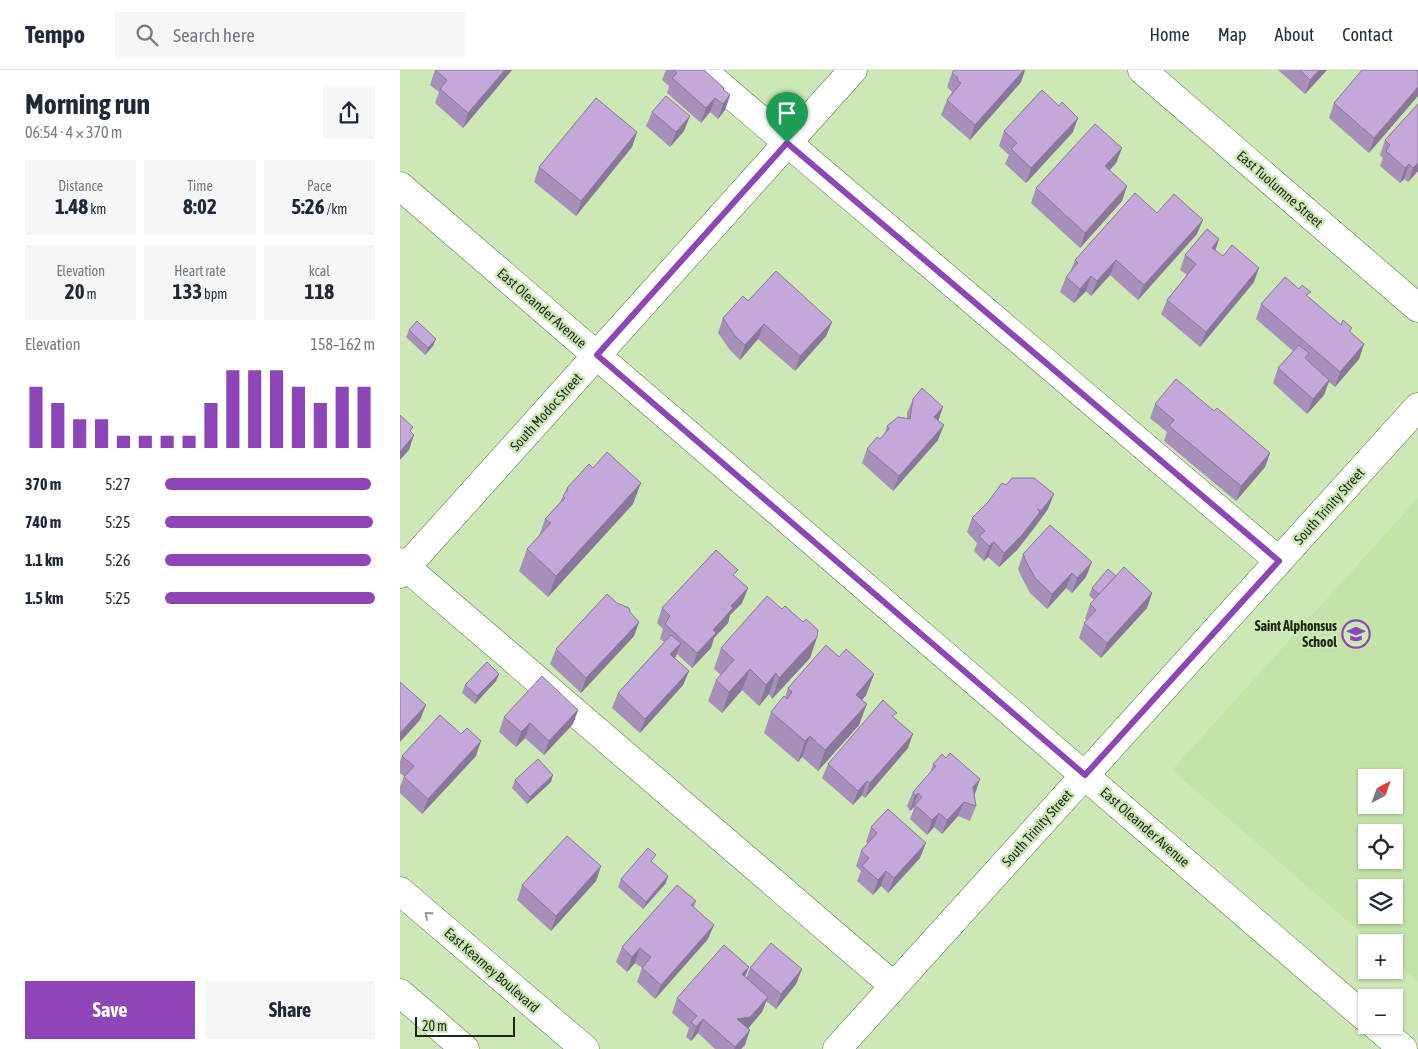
<!DOCTYPE html>
<meta charset="utf-8">
<style>
body{margin:0;font-family:"Asap Condensed",sans-serif;background:#f6f6f7;color:#1f2937;height:100vh;display:flex;flex-direction:column;font-size:19px;white-space:nowrap}
*{box-sizing:border-box;margin:0}
p{font-size:16px;color:#747a83}
.icon{flex:none;width:28px;height:28px;fill:none;stroke:currentColor;stroke-width:2;stroke-linecap:round;stroke-linejoin:round}
.map{position:relative;flex:1;overflow:hidden}
.details{display:flex;flex-direction:column;background:#fff;width:400px}
.details>*{flex:none}
.needle{width:32px;rotate:41deg}
.controls{position:absolute;left:958px;top:699px;display:grid;gap:10px}
.controls a{display:grid;place-items:center;width:45px;height:45px;border-radius:0px;background:#fff;box-shadow:0 1px 4px #0004;font-size:25px}
.scale{position:absolute;left:15px;bottom:12px;width:100px;box-sizing:border-box;padding-left:5px;border:2px solid #1c2613;border-top:0;font-size:14px;line-height:18px;white-space:nowrap;color:#1c2613;-webkit-text-stroke:4px #cce8b5;paint-order:stroke}
.pin{position:absolute;display:grid;place-items:center;width:42px;height:42px;color:#fff;margin:-51px -21px;border-radius:50% 50% 50% 0;rotate:-45deg;box-shadow:0 0 5px #0007}
.pin .icon{rotate:45deg}
.round{display:grid;place-items:center;flex:none;width:52px;height:52px;border-radius:0px;background:#f6f6f7}
.overview{display:flex;align-items:center;justify-content:space-between;height:85px;padding:0 25px}
h1{font-size:28px;font-weight:700;line-height:38px}
.stats{display:grid;grid-template-columns:repeat(3,1fr);gap:8px;height:85px;padding:5px 25px}
.stats div{display:grid;align-content:center;border-radius:0px;background:#f6f6f7;text-align:center}
.stats b{font-size:21px;font-weight:700}
.stats small{font-size:14px;font-weight:400}
.stats p{font-size:14px}
.chart{height:140px;padding:10px 25px}
.chart p{display:flex;justify-content:space-between}
.chart svg{width:100%;height:90px;margin-top:5px;stroke:#8e45b7;stroke-width:6}
.primary-button{display:flex;gap:10px;margin-top:auto;padding:10px 25px}
.primary-button a{flex:1;height:58px;border-radius:0px;background:#8e45b7;color:#fff;font-size:20px;font-weight:700;line-height:58px;text-align:center}
.primary-button a+a{background:#f6f6f7;color:#1f2937}
ul{padding:0 25px;list-style:none;font-size:16px}
li{display:grid;grid-template-columns:80px 60px 1fr;align-items:center;height:38px}
li i{height:12px;border-radius:6px;background:#8e45b7}
header{display:flex;align-items:center;gap:30px;box-sizing:border-box;height:70px;padding:0 25px;background:#fff;border-bottom:1px solid #e0e1e3}
header strong{font-size:24px}
nav{display:flex;gap:28px;margin-inline-start:auto;font-size:18px}
.search{width:350px;height:45px;background:#f6f6f7;display:flex;align-items:center;gap:12px;box-sizing:border-box;padding:0 18px;border-radius:0px;color:#747a83;font-size:19px}
main{display:flex;flex:1;min-height:0}
.map>svg:first-child{display:block}
.built{fill:#c3e3a8;fill-rule:evenodd}
.lines{fill:none;stroke-linecap:round;stroke-linejoin:round}
.minor-casing{stroke:#597243;stroke-width:29}
.major-casing{stroke:#597243;stroke-width:29}
.minor{stroke:#fff;stroke-width:28}
.major{stroke:#fff;stroke-width:28}
.wall{fill:#a990bb}
.shaded-wall{fill:#8a7698}
.building{fill:#c5a8d9;stroke:#8a7698}
.oneway{stroke:#999d95}
.route-casing{stroke:#fff;stroke-width:10}
.route{stroke:#8e45b7;stroke-width:6}
.labels{text-anchor:middle;stroke-width:5;stroke-linejoin:round;paint-order:stroke}
.street-label{font-size:14px;fill:#1c2613;stroke:#cce8b5}
.poi-label{font-size:14px;font-weight:bold;fill:#1c2613;stroke:#cce8b5;text-anchor:end}
</style>
<header>
<strong>Tempo</strong>
<div class="search"><svg class="icon" aria-label="search" viewBox="0 0 24 24"><circle cx="10" cy="10" r="6"/><path d="M15 15l6 6"/></svg>Search here</div>
<nav><a>Home</a><a>Map</a><a>About</a><a>Contact</a></nav>
</header>
<main>
<section class="details">
<div class="overview"><div><h1>Morning run</h1><p>06:54 · 4 × 370 m</p></div><a class="round"><svg class="icon" aria-label="share" viewBox="0 0 24 24"><path d="M12 15V3M7 8l5-5 5 5M5 13v7h14v-7"/></svg></a></div>
<div class="stats">
<div><p>Distance</p><b>1.48<small> km</small></b></div>
<div><p>Time</p><b>8:02</b></div>
<div><p>Pace</p><b>5:26<small> /km</small></b></div>
</div>
<div class="stats">
<div><p>Elevation</p><b>20<small> m</small></b></div>
<div><p>Heart rate</p><b>133<small> bpm</small></b></div>
<div><p>kcal</p><b>118</b></div>
</div>
<div class="chart"><p><span>Elevation</span>158–162 m</p>
<svg viewBox="0 0 160 44" preserveAspectRatio="none"><path d="M5 44V14M15 44V22M25 44V30M35 44V30M45 44V38M55 44V38M65 44V38M75 44V38M85 44V22M95 44V6M105 44V6M115 44V6M125 44V14M135 44V22M145 44V14M155 44V14"/></svg>
</div>
<ul>
<li><b>370 m</b>5:27<i style="width:98%"></i></li>
<li><b>740 m</b>5:25<i style="width:99%"></i></li>
<li><b>1.1 km</b>5:26<i style="width:98%"></i></li>
<li><b>1.5 km</b>5:25<i style="width:100%"></i></li>
</ul>
<div class="primary-button"><a>Save</a><a>Share</a></div>
</section>
<div class="map">
<svg width="1018" height="979" viewBox="0 0 1018 979">
<rect width="100%" height="100%" fill="#cce8b5"/>
<path class="built" d="M1018 428V912L994 891V872H972L772 700ZM966 708H994V735H966ZM966 762H994V790H966ZM966 818H994V845H966Z"/>
<g class="lines">
<g class="minor-casing">
<path id="minor" d="M302 0 879 491
M742 0 1018 238
M0 116 966 948
M0 492 494 916
M0 504 453 0
M0 821 185 979
M975 955 1003 979
M437 979 1018 337"/>
</g>
<g class="major-casing">
<path id="major" d="M0 923 65 979"/>
</g>
<use href="#minor" class="minor"/>
<use href="#major" class="major"/>
</g>
<path class="wall" d="M35 0H112L63 58 35 33 39 22 30 15Z
M266 0H304L323 20 330 25 325 40 318 49 310 42 301 53 267 23 269 16 262 10Z
M554 0H625L621 12 570 70 541 45 547 30 552 22 547 17 552 3Z
M878 0H927L905 24Z
M1018 0 969 83 929 48 934 33Z
M1018 34V101L1008 112 1004 109 1000 113 980 96 983 88 980 85 985 70Z
M252 42 284 61 270 77 246 56Z
M604 61 673 62 626 113 605 94 609 85 599 76Z
M237 62 232 77 176 146 134 112 139 97Z
M722 78 716 93 710 100 722 131 680 178 631 133 636 118Z
M757 143 797 164 738 230 710 205 691 226 686 221 674 233 660 222 666 207 670 202 675 190Z
M819 169 815 181 854 212 800 277 761 244 767 230 787 205 780 200 785 185Z
M909 227 941 255 952 258 950 262 964 274 959 289 935 317 929 312 924 325 907 344 873 313 878 298 893 281 856 249 861 234Z
M348 231 432 252 426 266 395 301 358 269 340 290 330 280 318 263 323 248Z
M9 260 33 276 25 285 6 267Z
M513 329 538 351V370L493 421 462 393 467 379 480 369 484 365 487 356 507 348V343Z
M755 334 814 341 870 383 865 397 836 431 764 371 767 362 750 348Z
M167 418 233 434 148 527 119 501 127 479 139 466 145 449 160 432Z
M648 439 617 480 599 497 588 487 584 491 574 481 577 473 567 462 572 448Z
M623 484 686 507 672 523 666 518 647 539 630 523 621 506 618 499Z
M716 506 752 523 747 538 701 588 679 568 684 553 687 550 685 549 690 534 694 530 689 525 692 518Z
M335 507 348 518 342 533 330 545 328 553 314 568 311 578 292 598 277 584 275 588 289 601 283 615 240 663 212 638 218 623 264 572 260 569 263 559 257 553 262 538Z
M217 533 239 552 234 566 181 623 150 594 156 579Z
M382 539 417 567 410 588 372 629 369 624 359 636 342 620 322 643 308 631 316 610 321 605 314 599 321 578Z
M439 587 474 604 466 625 462 630 459 655 418 701 402 687 398 692 364 663 371 642 385 627 388 618Z
M99 604 96 611 75 634 62 623 65 615Z
M178 640 173 654 144 685 125 668 116 677 99 662 104 647Z
M495 648 508 678 465 728 462 725 453 735 422 708 428 694Z
M2 686H76L22 744 0 723V717L4 706 0 703V691Z
M533 694 575 724 574 725 576 736 570 751 558 746 542 764 534 757 527 765 510 749 514 738H513L510 741 507 736 513 722 530 703Z
M115 710 151 712 127 734 112 718Z
M471 757 520 788 488 823 481 816 473 825 457 811 461 801 456 796 461 781 468 774 466 772Z
M253 793 266 813 243 839 218 817 221 809Z
M201 796 196 811 151 861 117 830 122 815Z
M296 831 294 837 308 869 255 929 237 912 242 898 235 893 227 902 216 892 222 877Z
M350 898 402 899 396 914 376 939 366 931 362 942 348 958 345 975 341 979H315L298 963 291 971 286 967 289 958 272 943 277 928 345 907 346 908Z"/>
<path class="shaded-wall" d="M105 0H112L63 58 68 43Z
M624 0H625L621 12 570 70 575 55Z
M919 0H927L905 24 910 10Z
M1018 17V26L969 83 974 68Z
M330 25 325 40 318 49 323 34Z
M315 28 310 42 301 53 306 38Z
M290 46 284 61 270 77 276 62Z
M678 48 673 62 626 113 631 98Z
M237 62 232 77 176 146 181 131Z
M722 78 716 93 700 111 705 96Z
M1018 93V101L1008 112 1013 98Z
M1009 94 1004 109 1000 113 1005 98Z
M727 116 722 131 680 178 685 163Z
M803 150 797 164 738 230 744 215Z
M819 169 814 184 812 178Z
M716 190 710 205 691 226 697 211Z
M859 198 854 212 800 277 806 262Z
M691 206 686 221 674 233 680 219Z
M432 252 426 266 395 301 400 286Z
M364 254 358 269 340 290 345 275Z
M36 269 33 276 25 285 28 278Z
M964 274 959 289 935 317 940 302Z
M929 310 924 325 907 344 913 329Z
M543 337 538 352 534 347Z
M544 355 538 370 493 421 499 406Z
M14 365 9 380 0 390V382Z
M870 383 865 397 836 431 841 416Z
M241 413 233 434 148 527 156 506Z
M654 424 648 439 635 457 617 480 599 497 604 483 640 442Z
M594 472 588 487 584 491 589 476Z
M692 492 686 507 672 523 677 508Z
M672 503 666 518 647 539 652 524Z
M348 518 342 533 330 545 328 553 314 568 311 578 292 598 297 583 313 560 331 536Z
M752 523 747 538 701 588 707 573Z
M239 552 234 566 181 623 186 608Z
M417 567 410 588 372 629 379 608Z
M281 573 275 588 265 599 270 584Z
M350 599 342 620 322 643 329 622Z
M289 601 283 615 240 663 245 649Z
M376 603 369 624 359 636 366 615Z
M99 604 96 611 75 634 77 626Z
M474 604 466 625 448 646 456 625Z
M467 634 459 655 418 701 425 680Z
M26 635 20 650 0 672V663Z
M178 640 173 654 144 685 149 671Z
M130 653 125 668 116 677 121 662Z
M513 664 508 678 465 728 470 713Z
M410 666 402 687 398 692 405 671Z
M81 671 76 686 22 744 28 729Z
M153 705 151 712 127 734 130 727Z
M580 709 575 724 568 732 573 717Z
M467 711 462 725 453 735 458 721Z
M518 723 513 738 510 741 515 726Z
M564 732 558 746 542 764 547 750Z
M539 743 534 757 527 765 532 750Z
M526 773 520 788 488 823 494 808Z
M201 796 196 811 151 861 156 846Z
M486 801 481 816 473 825 478 810Z
M268 806 266 813 243 839 246 832Z
M314 855 308 869 255 929 261 915Z
M240 878 235 893 227 902 232 887Z
M349 897 343 912 342 904Z
M402 899 396 914 376 939 381 924Z
M368 927 362 942 345 962 337 949Z
M303 949 298 963 291 971 296 957Z
M350 960 345 975 341 979H334L335 977Z"/>
<path class="building" d="M35 0H105L68 43 40 19 47 10Z
M273 0H304L324 18 323 19 330 25 323 34 315 28 306 38 272 8 277 3Z
M554 0H624L575 55 547 30 561 13 557 10 558 8 552 3Z
M900 0H919L910 10Z
M962 0H1018V17L974 68 934 33Z
M642 20 659 36 662 32 678 48 631 98 611 79 617 73 604 61Z
M266 26 290 46 276 62 252 42Z
M196 28 237 62 181 131 139 97Z
M1018 34V93L1013 98 1009 94 1005 98 986 81 990 75 985 70Z
M695 54 722 78 705 96 727 116 685 163 636 118Z
M735 123 757 143 774 124 803 150 744 215 716 190 697 211 691 206 680 219 666 207 678 193 675 190Z
M807 159 819 169 812 178 823 186 832 175 859 198 806 262 767 230 796 194 785 185Z
M376 201 432 252 400 286 364 254 345 275 335 266 323 248 343 226 348 231Z
M885 207 899 219 902 215 911 222 906 225 941 255 943 250 952 258 949 261 964 274 940 302 861 234Z
M17 251 36 269 28 278 9 260Z
M899 275 909 283 905 288 929 310 913 329 878 298Z
M776 309 814 341 817 338 870 383 841 416 769 356 774 350 755 334Z
M522 318 543 337 534 347 544 355 499 406 467 379 477 367 480 369 489 359 487 356 498 347 510 349 513 329Z
M0 345 13 357 10 361 14 365 0 382Z
M207 382 241 413 156 506 127 479 151 453 145 449 165 428 163 426 168 420 167 418 189 394 193 398Z
M612 408H634L654 424 641 441 637 439 640 442 622 465 604 483 594 472 589 476 579 466 585 461 572 448 588 432 602 413 606 415Z
M650 455 692 492 677 508 672 503 652 524 635 508 626 491 623 484Z
M316 480 338 500 333 505 348 518 331 536 333 538 313 560 316 563 297 583 265 554 270 546 262 538Z
M724 497 752 523 707 573 684 553 696 540 690 534Z
M708 499 716 506 699 524 692 518Z
M207 524 217 533 229 538 230 542 239 552 186 608 156 579Z
M367 526 382 539 385 536 403 552 406 549 418 560 417 567 379 608 376 603 366 615 350 599 329 622 316 610 334 590 321 578Z
M271 565 281 573 270 584 289 601 245 649 218 623Z
M426 575 439 587 446 579 474 604 456 625 467 634 425 680 410 666 405 671 371 642 384 626 387 629 392 622 388 618Z
M87 592 99 604 77 626 65 615Z
M142 606 178 640 149 671 130 653 121 662 104 647Z
M0 612 26 635 0 663Z
M483 630 497 643 492 646 513 664 470 713 467 711 458 721 428 694Z
M40 645 61 664 67 658 81 671 28 729 4 707 14 696 2 686Z
M550 683 580 709 573 717 576 736 564 732 547 750 539 743 532 750 515 735 522 727 518 723 515 726 513 722 536 696 533 694 542 684 546 688Z
M138 689 153 705 130 727 115 710Z
M488 739 526 773 494 808 486 801 478 810 462 796 469 788 461 781 477 763 471 757Z
M167 766 201 796 156 846 122 815Z
M248 778 256 785 251 791 268 806 246 832 221 809Z
M277 815 296 831 291 835 314 855 261 915 242 898 251 887 240 878 232 887 222 877Z
M371 873 402 899 381 924 350 898Z
M324 875 349 897 342 904 368 927 350 947 337 949 350 960 335 977 303 949 296 957 291 952 297 946 277 928Z"/>
<defs><path id="oneway-chevron" d="M-2-3.5L2.5 0L-2 3.5" fill="none" stroke-width="1.6" stroke-linecap="round" stroke-linejoin="round" transform="scale(1.25)"/></defs>
<use class="oneway" href="#oneway-chevron" transform="translate(28 845) rotate(-139)"/>
<g class="lines">
<g class="route-casing">
<path id="route" d="M387 73 879 491 685 705 197 285Z"/>
</g>
<use href="#route" class="route"/>
</g>
<defs>
<g id="school-ring" transform="scale(1.4375)"><circle r="9.5" fill="#cce8b5" stroke="#8e45b7" stroke-width="1.5"/><path d="M0-5L7-2L0 1L-7-2ZM-4 1L0 2.5L4 1V4Q0 6-4 4Z" fill="#8e45b7"/></g>
</defs>
<g fill-rule="evenodd">
<use href="#school-ring" x="956" y="564"/>
</g>
<g class="labels">
<g class="street-label">
<text transform="translate(880 119) rotate(41)" y="5">East Tuolumne Street</text>
<text transform="translate(142 238) rotate(41)" y="5">East Oleander Avenue</text>
<text transform="translate(146 342) rotate(-48)" y="5">South Modoc Street</text>
<text transform="translate(929 436) rotate(-48)" y="5">South Trinity Street</text>
<text transform="translate(745 757) rotate(41)" y="5">East Oleander Avenue</text>
<text transform="translate(637 758) rotate(-48)" y="5">South Trinity Street</text>
<text transform="translate(92 900) rotate(41)" y="5">East Kearney Boulevard</text>
</g>
<g class="poi-label">
<text x="937" y="561">Saint Alphonsus<tspan x="937" dy="16">School</tspan></text>
</g>
</g>
</svg>
<div class="controls">
<a><svg class="needle" viewBox="-14 -14 28 28"><path d="M0-13l5 13h-10z" fill="#e53935"/><path d="M0 13l5-13h-10z" fill="#747a83"/></svg></a>
<a><svg class="icon" aria-label="locate" viewBox="0 0 24 24"><circle cx="12" cy="12" r="6"/><path d="M12 2v4M12 18v4M2 12h4M18 12h4"/></svg></a>
<a><svg class="icon" aria-label="layers" viewBox="0 0 24 24"><path d="M12 4l9 5-9 5-9-5zM3 14l9 5 9-5"/></svg></a>
<a>+</a>
<a>−</a>
</div>
<div class="scale">20 m</div>
<div class="pin" style="left:387px;top:73px;background:#1e9e55"><svg class="icon" aria-label="arrive" viewBox="0 0 24 24"><path d="M6 21V4h12l-3 4 3 4H6"/></svg></div>
</div>
</main>
